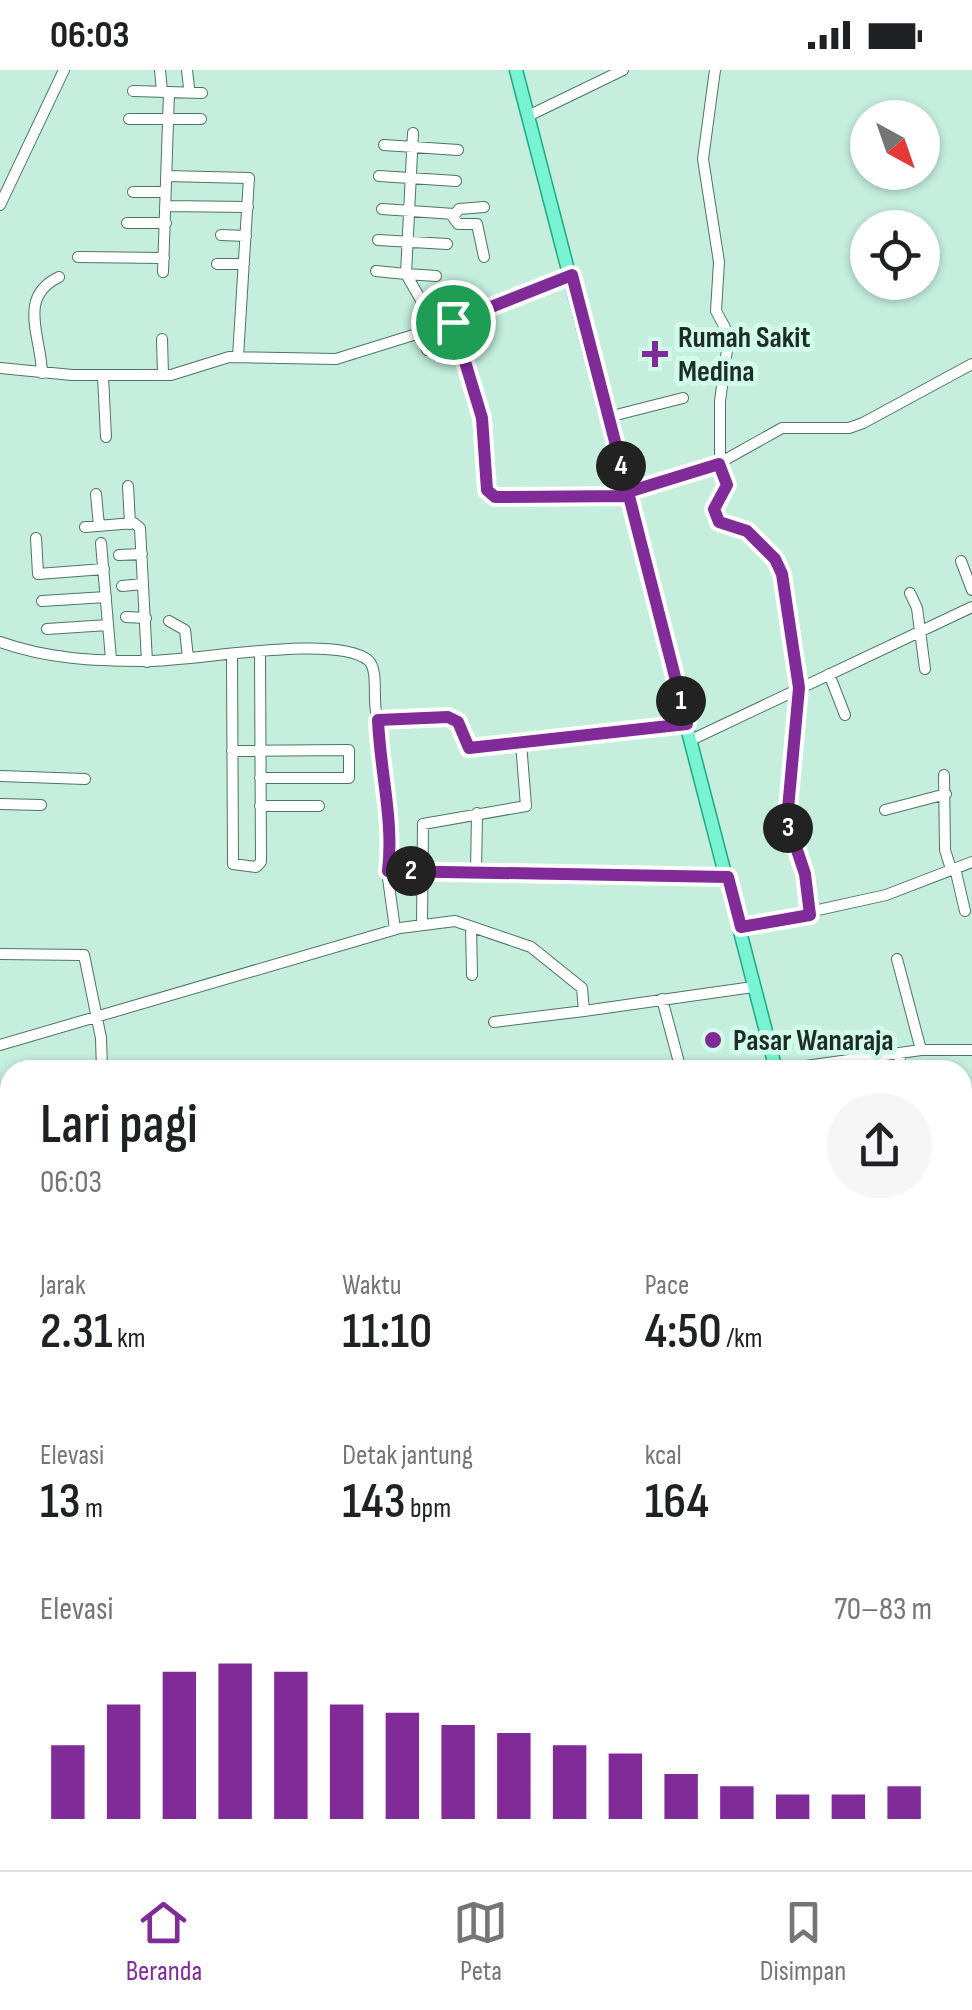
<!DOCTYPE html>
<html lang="id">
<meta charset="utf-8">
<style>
body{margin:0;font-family:"Sofia Sans Condensed",sans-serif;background:#f6f6f6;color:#202124;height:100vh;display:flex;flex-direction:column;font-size:38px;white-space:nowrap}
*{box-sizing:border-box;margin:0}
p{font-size:32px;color:#757577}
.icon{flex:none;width:55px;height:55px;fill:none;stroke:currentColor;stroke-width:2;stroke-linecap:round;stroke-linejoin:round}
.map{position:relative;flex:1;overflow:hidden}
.side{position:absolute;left:0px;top:990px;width:972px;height:810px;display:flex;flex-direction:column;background:#fff;border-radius:30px 30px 0 0;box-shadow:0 2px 8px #0004}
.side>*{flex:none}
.needle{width:65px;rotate:140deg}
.fabs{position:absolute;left:850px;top:30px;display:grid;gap:20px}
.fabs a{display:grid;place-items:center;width:90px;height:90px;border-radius:50%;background:#fff;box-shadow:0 2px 8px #0004;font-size:50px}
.pin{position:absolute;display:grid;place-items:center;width:85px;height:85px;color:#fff;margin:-42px;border:5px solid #fff;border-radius:50%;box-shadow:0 2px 10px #0007}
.km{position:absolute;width:50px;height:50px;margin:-25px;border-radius:50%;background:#222;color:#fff;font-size:28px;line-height:50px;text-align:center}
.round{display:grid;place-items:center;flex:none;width:105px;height:105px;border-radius:52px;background:#f6f6f6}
.headline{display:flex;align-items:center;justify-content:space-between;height:170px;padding:0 40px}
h1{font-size:55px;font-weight:600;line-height:75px}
.stats{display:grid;grid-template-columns:repeat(3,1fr);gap:15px;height:170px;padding:10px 40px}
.stats div{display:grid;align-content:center}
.stats b{font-size:50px;font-weight:600}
.stats small{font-size:28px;font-weight:400}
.stats p{font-size:28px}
.chart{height:280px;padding:20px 40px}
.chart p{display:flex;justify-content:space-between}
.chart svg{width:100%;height:180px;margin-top:10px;stroke:#812b99;stroke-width:6}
.status{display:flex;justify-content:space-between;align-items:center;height:70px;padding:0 50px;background:#fff;direction:ltr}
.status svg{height:28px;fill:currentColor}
.tab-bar{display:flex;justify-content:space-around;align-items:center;height:140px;border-top:2px solid #e0e0e0;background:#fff;font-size:28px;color:#757577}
.tab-bar a{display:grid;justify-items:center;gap:5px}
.tab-bar .active{color:#812b99}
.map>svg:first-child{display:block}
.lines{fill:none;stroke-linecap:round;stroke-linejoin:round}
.minor-casing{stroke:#4e7465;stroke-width:12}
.major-casing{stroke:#1eaa84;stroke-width:15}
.minor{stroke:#fff;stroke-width:10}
.major{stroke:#78f4d3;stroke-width:12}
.route-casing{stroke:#fff;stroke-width:20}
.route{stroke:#812b99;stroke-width:12}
.poi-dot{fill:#812b99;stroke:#d2fcea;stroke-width:4}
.labels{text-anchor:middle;stroke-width:10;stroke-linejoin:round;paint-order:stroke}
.poi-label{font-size:30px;font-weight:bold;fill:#1d2d26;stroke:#d2fcea;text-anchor:start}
</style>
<div class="status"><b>06:03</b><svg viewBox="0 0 49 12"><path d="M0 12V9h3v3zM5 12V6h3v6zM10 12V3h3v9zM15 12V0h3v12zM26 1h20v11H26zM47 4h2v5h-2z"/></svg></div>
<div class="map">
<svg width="972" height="1800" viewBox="0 0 972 1800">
<rect width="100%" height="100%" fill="#c5eedd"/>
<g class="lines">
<g class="minor-casing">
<path id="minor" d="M160 0 162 22
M187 0 189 18
M715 0 703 89 719 192 716 241 729 265 720 331V401L727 415 714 442 724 456C750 461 772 477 782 504L799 618 787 750 805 804 810 845
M133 21 202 23
M528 46 623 0
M129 49H201
M384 75 458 80
M166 106 249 108 238 287
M379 106 456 111
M133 122H165
M0 135 64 0
M165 136 248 137
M484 137 459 139 453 147 458 154H477L484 187
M382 139 454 144
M127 153H166
M221 165 246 166
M378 170 447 174
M78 187 164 188
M217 194H244
M376 201 406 204 413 63
M163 202 169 22
M436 206 406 204 437 258
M453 253 482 348 488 424 535 428 629 426
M421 264 427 280
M162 269 163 305
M0 298 72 305H171L229 287 336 289 481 244 572 205
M42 303C41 266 17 227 59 207
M103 306 106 367
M608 347 683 328
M128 416 130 454
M628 422 714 396 782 358H849L863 353 972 294
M96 424 99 456
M85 457 134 453 140 458 147 592
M36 468 38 504 104 499
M101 473 111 589
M119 485 142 484
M961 491 972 520
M122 516 143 514
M910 523 917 538 925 599
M42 531 106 527
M126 547 146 548
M169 551 185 560 188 588
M47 559 108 555
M0 572C47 589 95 591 145 591 191 592 334 563 368 590 380 600 371 635 378 650L453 648 469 678 687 655
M232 585 233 794 256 797 261 792 260 583
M829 604 845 645
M378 650 379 691 391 763 387 801 395 859
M691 670 972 537
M232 681 349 680V708H260
M944 705 945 780 951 799
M0 706 85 709
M0 734 41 735
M260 736H319
M885 740 946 724
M955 798 965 841
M387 801 728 807
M476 802 477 743
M422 854 423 754 526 736 521 673
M471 857 472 905
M741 857 886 825 972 792
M0 884 84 885 101 968 102 1000
M897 889 921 980
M662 929 681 1000
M494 952 584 941
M0 975 400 858 455 851 531 877 582 918 584 941 753 917
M899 983 901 1000
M777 1000 921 980H972
M1 1119 6 1040
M0 1251H10
M0 1389 10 1388
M969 1427 972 1372
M962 1626 972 1630
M962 1699 972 1700
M0 1725 10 1728
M138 1790 158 1800
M680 1790 696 1800
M487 1800 493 1790
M740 1800 746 1790"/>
</g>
<g class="major-casing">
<path id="major" d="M516 0 776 1000
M951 1790 953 1800"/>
</g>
<use href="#minor" class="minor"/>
<use href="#major" class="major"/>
</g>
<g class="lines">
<g class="route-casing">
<path id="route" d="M572 205 628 422 719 394 727 415 714 439 719 452 747 461 775 489 782 504 799 618 787 750 805 804 810 845 741 857 728 807 388 801C394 750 380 701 378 650L448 647 458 652 469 678 687 654 629 426 495 427 487 420 482 348 453 252Z"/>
</g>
<use href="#route" class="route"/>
</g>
<g class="poi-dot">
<path d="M650 269h10v10h10v10h-10v10h-10v-10h-10v-10h10z"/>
<circle cx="713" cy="970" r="10"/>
</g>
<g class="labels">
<g class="poi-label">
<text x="678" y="277">Rumah Sakit<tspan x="678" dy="34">Medina</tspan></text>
<text x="733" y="980">Pasar Wanaraja</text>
</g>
</g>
</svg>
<div class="fabs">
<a><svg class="needle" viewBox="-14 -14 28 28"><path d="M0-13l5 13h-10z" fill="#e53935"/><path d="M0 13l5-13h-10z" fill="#757577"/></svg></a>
<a><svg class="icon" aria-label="locate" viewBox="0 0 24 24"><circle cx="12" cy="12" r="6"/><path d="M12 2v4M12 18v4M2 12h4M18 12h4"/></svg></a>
</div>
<div class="pin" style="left:453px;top:252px;background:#1e9e55"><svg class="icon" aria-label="arrive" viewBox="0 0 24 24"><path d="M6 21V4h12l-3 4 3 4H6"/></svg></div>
<b class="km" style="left:681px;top:631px">1</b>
<b class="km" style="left:411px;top:801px">2</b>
<b class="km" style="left:788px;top:758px">3</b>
<b class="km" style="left:621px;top:396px">4</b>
<section class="side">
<div class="headline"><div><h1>Lari pagi</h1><p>06:03</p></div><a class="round"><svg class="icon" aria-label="share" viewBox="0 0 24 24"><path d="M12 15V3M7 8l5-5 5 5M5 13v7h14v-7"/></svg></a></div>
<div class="stats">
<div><p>Jarak</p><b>2.31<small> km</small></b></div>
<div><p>Waktu</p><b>11:10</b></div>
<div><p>Pace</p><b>4:50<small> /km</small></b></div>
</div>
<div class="stats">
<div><p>Elevasi</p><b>13<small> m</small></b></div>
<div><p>Detak jantung</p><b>143<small> bpm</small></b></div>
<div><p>kcal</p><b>164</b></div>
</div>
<div class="chart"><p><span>Elevasi</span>70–83 m</p>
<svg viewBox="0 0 160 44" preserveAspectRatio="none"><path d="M5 44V26M15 44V16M25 44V8M35 44V6M45 44V8M55 44V16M65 44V18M75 44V21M85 44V23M95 44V26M105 44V28M115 44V33M125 44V36M135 44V38M145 44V38M155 44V36"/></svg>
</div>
</section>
</div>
<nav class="tab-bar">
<a class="active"><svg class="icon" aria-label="home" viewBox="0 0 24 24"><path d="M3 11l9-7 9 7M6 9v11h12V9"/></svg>Beranda</a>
<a><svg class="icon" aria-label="map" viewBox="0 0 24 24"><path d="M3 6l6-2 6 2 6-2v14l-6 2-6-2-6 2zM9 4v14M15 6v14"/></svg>Peta</a>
<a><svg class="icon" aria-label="saved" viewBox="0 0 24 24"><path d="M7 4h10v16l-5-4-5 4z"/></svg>Disimpan</a>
</nav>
